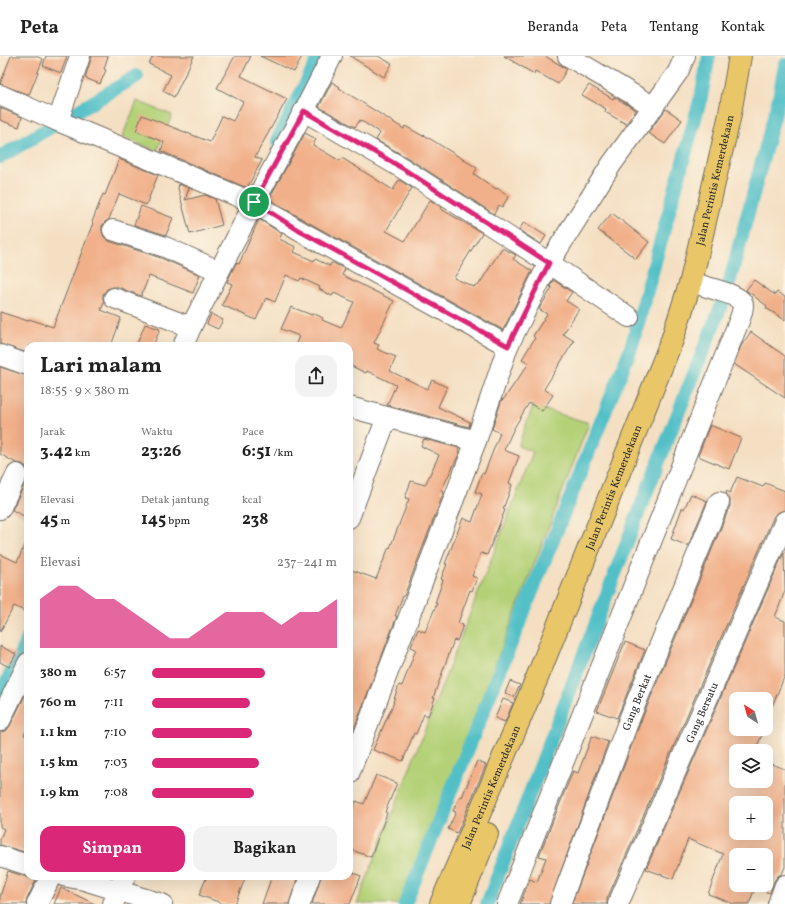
<!DOCTYPE html>
<html lang="id">
<meta charset="utf-8">
<style>
body{margin:0;font-family:Vollkorn,serif;background:#f2f2f2;color:#222;height:100vh;display:flex;flex-direction:column;font-size:15px;white-space:nowrap}
*{box-sizing:border-box;margin:0}
p{font-size:13px;color:#767676}
.icon{flex:none;width:22px;height:22px;fill:none;stroke:currentColor;stroke-width:2;stroke-linecap:round;stroke-linejoin:round}
.map{position:relative;flex:1;overflow:hidden}
.sheet{position:absolute;left:24px;top:286px;width:329px;height:538px;display:flex;flex-direction:column;background:#fff;border-radius:12px;box-shadow:0 4px 16px #0002}
.sheet>*{flex:none}
.needle{width:26px;rotate:323deg}
.buttons{position:absolute;left:729px;top:636px;display:grid;gap:8px}
.buttons a{display:grid;place-items:center;width:44px;height:44px;border-radius:8px;background:#fff;box-shadow:0 4px 16px #0002;font-size:20px}
.pin{position:absolute;display:grid;place-items:center;width:34px;height:34px;color:#fff;margin:-17px;border:2px solid #fff;border-radius:50%;box-shadow:0 1px 4px #0007}
.round{display:grid;place-items:center;flex:none;width:42px;height:42px;border-radius:12px;background:#f2f2f2}
.headline{display:flex;align-items:center;justify-content:space-between;height:68px;padding:0 16px}
h1{font-size:22px;font-weight:700;line-height:30px}
.metrics{display:grid;grid-template-columns:repeat(3,1fr);gap:6px;height:68px;padding:4px 16px}
.metrics div{display:grid;align-content:center}
.metrics b{font-size:17px;font-weight:700}
.metrics small{font-size:11px;font-weight:400}
.metrics p{font-size:11px}
.chart{height:112px;padding:8px 16px}
.chart p{display:flex;justify-content:space-between}
.chart svg{width:100%;height:72px;margin-top:4px;fill:#db2777;opacity:.7}
.primary-button{display:flex;gap:8px;margin-top:auto;padding:8px 16px}
.primary-button a{flex:1;height:46px;border-radius:12px;background:#db2777;color:#fff;font-size:16px;font-weight:700;line-height:46px;text-align:center}
.primary-button a+a{background:#f2f2f2;color:#222}
ul{padding:0 16px;list-style:none;font-size:13px}
li{display:grid;grid-template-columns:64px 48px 1fr;align-items:center;height:30px}
li i{height:10px;border-radius:5px;background:#db2777}
header{display:flex;align-items:center;gap:24px;box-sizing:border-box;height:56px;padding:0 20px;background:#fff;border-bottom:1px solid #e0e0e0}
header strong{font-size:19px}
nav{display:flex;gap:22px;margin-inline-start:auto;font-size:14px}
.map>svg:first-child{display:block}
.green{fill:#b4d177;stroke:#707e51}
.lines{fill:none;stroke-linecap:round;stroke-linejoin:round}
.canal{stroke:#52c0c8;stroke-width:14}
.building{fill:#f1b08a;fill-rule:evenodd}
.minor-casing{stroke:#716a60;stroke-width:22}
.highway-casing{stroke:#716a60;stroke-width:24}
.minor{stroke:#fff;stroke-width:20}
.highway{stroke:#e9c769;stroke-width:22}
.route-casing{stroke:#fff;stroke-width:8}
.route{stroke:#db2777;stroke-width:5}
.labels{text-anchor:middle;stroke-width:3.5;stroke-linejoin:round;paint-order:stroke}
.street-label{font-size:11px;fill:#2b2b2b;stroke:#fcf5e5}
</style>
<header>
<strong>Peta</strong>
<nav><a>Beranda</a><a>Peta</a><a>Tentang</a><a>Kontak</a></nav>
</header>
<div class="map">
<svg width="785" height="848" viewBox="0 0 785 848">
<rect width="100%" height="100%" fill="#fcf5e5"/>
<filter id="ink" filterUnits="userSpaceOnUse"><feTurbulence type="fractalNoise" baseFrequency=".025" numOctaves="2"/><feDisplacementMap in="SourceGraphic" scale="8" xChannelSelector="R" yChannelSelector="G"/><feConvolveMatrix kernelMatrix="1 2 1 2 8 2 1 2 1" color-interpolation-filters="sRGB"/></filter>
<filter id="wash" filterUnits="userSpaceOnUse"><feTurbulence type="fractalNoise" baseFrequency=".012" numOctaves="4" result="noise"/><feDisplacementMap in="SourceGraphic" scale="16" xChannelSelector="R" yChannelSelector="G"/><feGaussianBlur stdDeviation="0.9" result="paint"/><feColorMatrix in="noise" values="0 0 0 0 0 0 0 0 0 0 0 0 0 0 0 0 0 1.4 0 .05"/><feComposite in="paint" operator="in"/></filter>
<g filter="url(#wash)">
<rect width="100%" height="100%" fill="#f4dfc2"/>
<path class="green" d="M137 45 172 59 157 95 122 81Z
M533 350 589 367 402 848H357L533 396 518 390Z"/>
<g class="lines">
<path class="canal" d="M277 85 320 0
M0 101 137 20
M0 640 28 582
M405 848 631 292 701 41 709 0
M487 848 645 440 727 235 779 42 785 9"/>
</g>
<g id="blocks">
<path class="building" d="M11 0H35L43 3 29 39 0 28Z
M46 0H67L61 17 43 10Z
M92 0H108L104 13 106 14 100 28 85 22Z
M153 0H194L174 41 163 35 171 19 149 8Z
M235 0H251L241 20 287 43 255 101 262 104 247 132 161 95 164 86 136 75 142 59 210 86 222 60 233 65 243 46 217 32Z
M260 0H302L294 16Z
M350 0H378L392 8 384 21Z
M504 0H545L567 13 558 28 535 15 534 18Z
M332 26 340 31 339 32 404 73 405 70 423 80 424 79 477 112 474 118 496 133 497 132 509 140 502 151 499 149 494 158 408 102 376 84 380 77 360 64 355 71 319 51Z
M589 29 613 43 614 41 636 54 626 68 605 56 606 53 582 39Z
M0 52 22 61 19 71 0 64Z
M666 53 682 64 665 88 648 77Z
M305 77 316 83 313 89 340 105 342 102 393 134 399 124 412 132 386 175 405 185 430 144 442 152 441 153 482 177 454 222 474 231 475 229 478 230 502 192 516 199 513 203 532 215 503 274 304 164 269 143Z
M119 103 158 119 146 149 119 138 109 163 105 166 102 170V176L104 181 109 185 161 202 200 219 193 237 149 220 141 240 118 231H113L107 233 103 238V243L104 247 101 254 121 262 111 290H28V297L0 288V256L28 265 29 263 53 271 93 167 92 166 103 138 105 139Z
M179 128 189 132 185 144 205 139 215 143 222 169 190 178 178 132Z
M141 150 173 162 166 179 134 169Z
M612 157 649 186 636 203 598 174Z
M259 163 282 178 279 183 296 191 294 196 314 205 315 203 330 210 331 207H333L345 213 342 219 394 245 374 287 379 289 377 293 396 301 390 315 427 333 432 324 447 331 438 351 470 366 469 371 387 349 396 329 367 315 366 317 349 309V290H295L299 280 281 273 291 251 312 259 313 257 323 262 322 264 341 272 354 246 334 237 332 240 319 233 320 231 301 222 299 225 286 219 275 246 266 242 256 264 222 249 232 228 227 226 236 207 239 208Z
M524 166 546 180 541 188 519 174Z
M553 224 572 236 566 245 579 253 563 278 574 285 544 333 553 339 542 355 529 347 514 372 504 394 519 400 509 427 512 429 503 453 505 454 487 499 481 497 472 520 477 522 472 535 470 534 458 567 463 569 457 585 454 584 433 642H435L428 660 424 658 416 678 414 677 403 705 373 694 394 646H393L399 629 402 630 416 593 411 591 418 573 425 576 437 547H435L443 524 441 523 447 508H445L463 462 472 466 482 438 475 436 482 417 484 418 500 377 492 373 502 343 503 344 529 307 522 303 535 282 533 280 547 258 539 253 552 232 550 231Z
M754 224 775 239 777 236 785 241V264L766 252 767 250 746 234Z
M211 258 223 264 218 273 207 268Z
M145 268 160 273 153 290H136Z
M751 276 785 300V342L734 308 741 290Z
M0 311 28 320V412L22 408 16 407 0 398Z
M710 369 741 382 729 413 698 400Z
M424 383 459 392 458 395 460 396 441 435 444 436 404 540H403L395 560H397L349 686V513L376 523 389 491 390 492 409 443 405 442 411 425 425 429 439 399 421 390Z
M28 420V462L12 454Z
M737 421 763 431 765 427 785 435V454L779 456 774 460 607 843V848H574L572 847 641 665 730 450V444L726 437 727 435 730 437Z
M691 438 707 445 688 490 671 483 682 452 684 453Z
M28 482V557L14 550 0 576V498L17 506Z
M784 496 785 535 775 561 785 565V619L766 665V643H736V673H763L761 678 762 679 755 695H736V725H766V706L785 713V811L782 818 778 820 774 825 770 837 766 836V809L770 799H736V829H756L749 848H734L708 838 723 798 688 783 673 823 646 813ZM736 747H766V777H736Z
M625 586 645 594 617 662 597 655Z
M0 590 16 598 9 611 0 606Z
M510 625 520 629 514 641 505 637Z
M28 633V670L24 679 28 681V797L0 789V783L4 773 0 771V676L6 675 10 670Z
M503 643 513 647 505 666 495 662Z
M592 680 608 686 549 848H520L530 823 537 826 546 802 539 800 540 797 573 715 578 717Z
M477 705 486 709 457 777 448 773 456 756 453 755 460 740 462 741Z
M376 719 397 727 385 756 387 757 371 801 349 793V762L356 745 364 748Z
M8 815 36 824 27 843 26 848H0V841Z
M349 815 361 820 350 848H312L321 820H349Z
M207 820H246L235 848H224L199 839Z
M272 820H298L289 848H262Z
M61 832 95 848H54Z"/>
</g>
</g>
<g filter="url(#ink)">
<use href="#blocks" fill-opacity="0" stroke="#716a60" stroke-width="1"/>
<g class="lines">
<g class="minor-casing">
<g id="minor">
<path d="M568 0 654 51"/>
<path d="M0 39 58 65 254 147 298 174 508 290"/>
<path d="M304 55 332 0"/>
<path d="M58 65 80 0"/>
<path d="M113 174 165 191 219 215"/>
<path d="M114 242 191 271"/>
<path d="M183 290 191 271 254 147 304 55 402 112 549 207 629 261"/>
<path d="M0 299 28 309"/>
<path d="M349 351 476 385"/>
<path d="M0 453 17 418"/>
<path d="M349 462 387 361"/>
<path d="M0 665 28 607"/>
<path d="M349 718 476 385 508 290 549 207 611 109 678 16 685 0"/>
<path d="M0 800 28 809"/>
<path d="M63 820 84 824 162 848"/>
<path d="M37 848 51 820"/>
<path d="M113 848 125 820"/>
<path d="M300 848 310 820"/>
<path d="M507 848 739 265C741 260 743 254 743 249 743 239 711 233 701 229"/>
<path id="s1" d="M560 848 630 661 719 446"/>
<path id="s2" d="M618 848 785 465"/>
<path d="M778 848 785 829"/>
</g>
</g>
<g class="highway-casing">
<g id="highway">
<path id="s3" d="M441 848 537 622 672 284 691 225 729 63 740 0"/>
<path d="M459 848 487 778"/>
</g>
</g>
<use href="#minor" class="minor"/>
<use href="#highway" class="highway"/>
</g>
</g>
<g class="lines" filter="url(#ink)">
<g class="route-casing">
<path id="route" d="M304 55 402 112 549 207 508 290 298 174 254 146Z"/>
</g>
<use href="#route" class="route"/>
</g>
<g class="labels">
<g class="street-label">
<text dy="4" stroke="none"><textPath href="#s3" startOffset="775">Jalan Perintis Kemerdekaan</textPath></text>
<text dy="4" stroke="none"><textPath href="#s3" startOffset="451">Jalan Perintis Kemerdekaan</textPath></text>
<text dy="4" stroke="none"><textPath href="#s1" startOffset="216">Gang Berkat</textPath></text>
<text dy="4" stroke="none"><textPath href="#s2" startOffset="209">Gang Bersatu</textPath></text>
<text dy="4" stroke="none"><textPath href="#s3" startOffset="127">Jalan Perintis Kemerdekaan</textPath></text>
</g>
</g>
</svg>
<div class="buttons">
<a><svg class="needle" viewBox="-14 -14 28 28"><path d="M0-13l5 13h-10z" fill="#e53935"/><path d="M0 13l5-13h-10z" fill="#767676"/></svg></a>
<a><svg class="icon" aria-label="layers" viewBox="0 0 24 24"><path d="M12 4l9 5-9 5-9-5zM3 14l9 5 9-5"/></svg></a>
<a>+</a>
<a>−</a>
</div>
<div class="pin" style="left:254px;top:146px;background:#1e9e55"><svg class="icon" aria-label="arrive" viewBox="0 0 24 24"><path d="M6 21V4h12l-3 4 3 4H6"/></svg></div>
<section class="sheet">
<div class="headline"><div><h1>Lari malam</h1><p>18:55 · 9 × 380 m</p></div><a class="round"><svg class="icon" aria-label="share" viewBox="0 0 24 24"><path d="M12 15V3M7 8l5-5 5 5M5 13v7h14v-7"/></svg></a></div>
<div class="metrics">
<div><p>Jarak</p><b>3.42<small> km</small></b></div>
<div><p>Waktu</p><b>23:26</b></div>
<div><p>Pace</p><b>6:51<small> /km</small></b></div>
</div>
<div class="metrics">
<div><p>Elevasi</p><b>45<small> m</small></b></div>
<div><p>Detak jantung</p><b>145<small> bpm</small></b></div>
<div><p>kcal</p><b>238</b></div>
</div>
<div class="chart"><p><span>Elevasi</span>237–241 m</p>
<svg viewBox="0 0 160 44" preserveAspectRatio="none"><path d="M0 44V14L10 6L20 6L30 14L40 14L50 22L60 30L70 38L80 38L90 30L100 22L110 22L120 22L130 30L140 22L150 22L160 14V44z"/></svg>
</div>
<ul>
<li><b>380 m</b>6:57<i style="width:61%"></i></li>
<li><b>760 m</b>7:11<i style="width:53%"></i></li>
<li><b>1.1 km</b>7:10<i style="width:54%"></i></li>
<li><b>1.5 km</b>7:03<i style="width:58%"></i></li>
<li><b>1.9 km</b>7:08<i style="width:55%"></i></li>
</ul>
<div class="primary-button"><a>Simpan</a><a>Bagikan</a></div>
</section>
</div>
